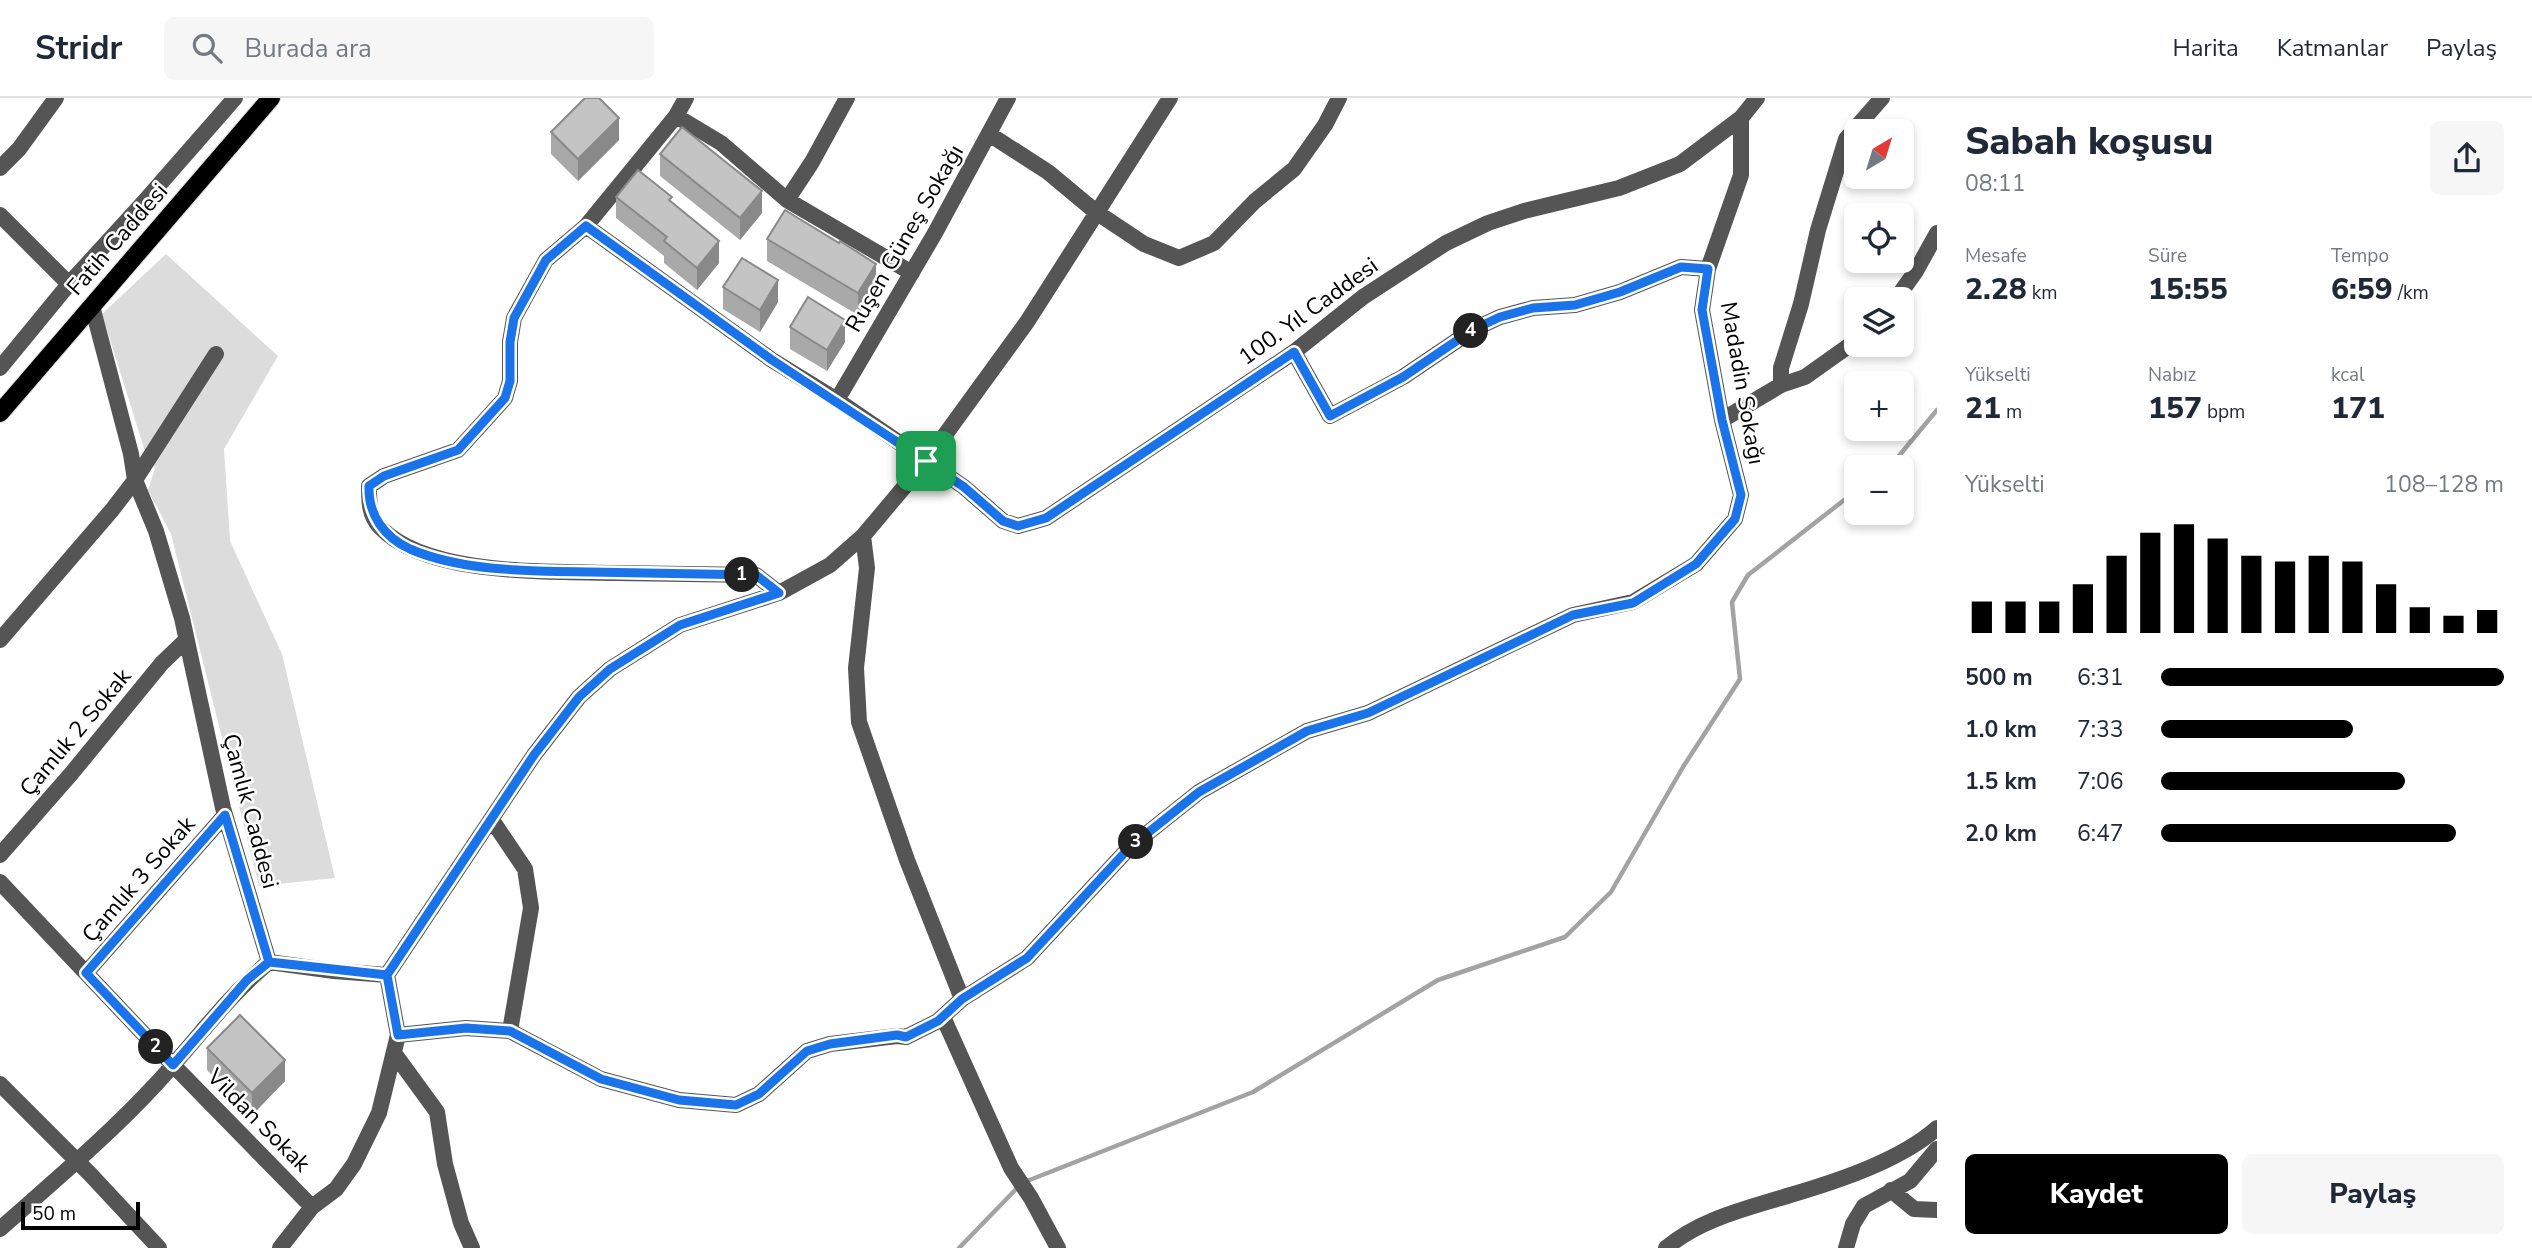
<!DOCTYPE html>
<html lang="tr">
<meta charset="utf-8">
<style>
body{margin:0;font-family:"Nunito Sans",sans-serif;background:#f6f6f7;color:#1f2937;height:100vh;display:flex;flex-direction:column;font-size:26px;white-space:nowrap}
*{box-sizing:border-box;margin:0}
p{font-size:23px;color:#747a83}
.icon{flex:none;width:38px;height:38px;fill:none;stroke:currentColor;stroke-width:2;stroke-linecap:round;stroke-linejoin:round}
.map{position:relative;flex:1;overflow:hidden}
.sheet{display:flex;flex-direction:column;background:#fff;width:595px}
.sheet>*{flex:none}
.needle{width:46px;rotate:38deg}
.fabs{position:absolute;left:1844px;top:21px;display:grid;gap:14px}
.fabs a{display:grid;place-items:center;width:70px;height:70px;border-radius:10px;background:#fff;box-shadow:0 4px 10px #0003;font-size:35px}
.scale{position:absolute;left:21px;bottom:18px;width:119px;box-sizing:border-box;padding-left:7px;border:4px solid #000;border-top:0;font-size:19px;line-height:24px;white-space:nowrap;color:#000;-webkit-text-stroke:5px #fff;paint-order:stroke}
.pin{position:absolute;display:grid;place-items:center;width:60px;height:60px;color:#fff;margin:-30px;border-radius:14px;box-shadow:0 4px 10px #0006}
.km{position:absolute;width:35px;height:35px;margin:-18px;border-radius:50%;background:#222;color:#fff;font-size:19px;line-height:35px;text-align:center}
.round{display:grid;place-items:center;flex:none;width:74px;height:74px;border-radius:10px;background:#f6f6f7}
.headline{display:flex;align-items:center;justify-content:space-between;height:119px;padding:0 28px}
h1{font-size:38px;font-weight:800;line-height:52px}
.metrics{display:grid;grid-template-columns:repeat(3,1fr);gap:10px;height:119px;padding:7px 28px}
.metrics div{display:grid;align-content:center}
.metrics b{font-size:30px;font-weight:800}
.metrics small{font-size:19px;font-weight:400}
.metrics p{font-size:19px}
.chart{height:196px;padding:14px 28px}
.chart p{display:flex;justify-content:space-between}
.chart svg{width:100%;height:126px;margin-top:7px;stroke:#000;stroke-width:6}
.button{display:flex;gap:14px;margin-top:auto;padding:14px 28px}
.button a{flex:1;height:80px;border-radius:10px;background:#000;color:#fff;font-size:28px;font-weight:800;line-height:80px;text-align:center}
.button a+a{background:#f6f6f7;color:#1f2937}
ul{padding:0 28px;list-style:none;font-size:23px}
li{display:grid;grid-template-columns:112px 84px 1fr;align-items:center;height:52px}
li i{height:18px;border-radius:9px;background:#000}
header{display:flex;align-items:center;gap:42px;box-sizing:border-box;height:98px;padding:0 35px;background:#fff;border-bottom:2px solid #e0e1e3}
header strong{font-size:33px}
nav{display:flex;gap:38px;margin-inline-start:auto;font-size:24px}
.search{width:490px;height:63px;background:#f6f6f7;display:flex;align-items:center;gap:18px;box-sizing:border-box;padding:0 24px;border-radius:10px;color:#747a83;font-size:26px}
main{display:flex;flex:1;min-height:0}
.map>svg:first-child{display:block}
.green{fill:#dcdcdc}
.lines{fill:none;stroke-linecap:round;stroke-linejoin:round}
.stream{stroke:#a3a3a3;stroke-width:4.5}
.major-casing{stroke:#dbdbdb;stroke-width:20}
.minor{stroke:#555;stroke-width:16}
.major{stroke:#000;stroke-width:18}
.wall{fill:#a9a9a9}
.shaded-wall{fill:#898989}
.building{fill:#c4c4c4;stroke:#898989;stroke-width:2}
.route-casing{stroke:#fff;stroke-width:14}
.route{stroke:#1a73e8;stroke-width:9}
.labels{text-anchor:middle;stroke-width:5;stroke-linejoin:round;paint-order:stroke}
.street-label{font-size:23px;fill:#000;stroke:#fff}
</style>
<header>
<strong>Stridr</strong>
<div class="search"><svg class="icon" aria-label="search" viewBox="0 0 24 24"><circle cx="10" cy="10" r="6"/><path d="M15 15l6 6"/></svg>Burada ara</div>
<nav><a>Harita</a><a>Katmanlar</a><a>Paylaş</a></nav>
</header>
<main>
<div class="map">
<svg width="1937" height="1150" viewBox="0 0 1937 1150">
<rect width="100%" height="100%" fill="#fff"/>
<path class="green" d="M166 156 278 258 224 351 230 443 282 556 335 780 259 788 171 436 148 392 155 370 144 350 102 216Z"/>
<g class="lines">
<path class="stream" d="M1885 369 1898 359 1937 312
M959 1150 1022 1085 1253 994 1438 882 1565 839 1611 794 1683 669 1740 581 1732 504 1748 477 1857 392"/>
<g class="major-casing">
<path id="major" d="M0 315 271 0"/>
</g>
<path class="minor" d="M686 0 676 18 586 128 546 162 514 220 510 244V283L505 300 458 352 384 378 369 388C369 403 369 418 380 429 427 479 552 473 617 475 663 476 710 476 756 477L779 495
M676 18 721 45 787 102 912 175
M989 36 1048 74 1096 114 1144 146 1179 160 1214 145 1255 103 1294 71 1325 27 1339 0
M0 70 19 51 56 0
M787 102 812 64 847 0
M0 117 69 186
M586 128 772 262 837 302 964 389 1003 423 1018 428 1046 420 1294 254 1363 199 1446 145 1488 125 1524 113 1619 90 1680 66 1741 20 1757 0
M1896 201 1916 173 1937 135
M92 208 131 356 135 382 156 433 182 520 223 710 269 864
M1294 254 1330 318 1403 279 1474 231 1500 219 1533 210 1575 207 1620 194 1681 169 1708 171
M0 270 69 186 144 104 235 0
M1781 287V270L1801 206 1818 132 1846 41 1882 0
M837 302 935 135 1008 0
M1722 322 1781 287 1805 279 1857 242
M863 438 867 470 856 570 859 624 907 762 962 901
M0 542 112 412 135 382 216 256
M492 722 525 771 531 810 510 933
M0 757 71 676 162 565 186 542
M0 784 173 967 312 1109
M269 864 334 873 387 877
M86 875 225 717
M943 919 1011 1070 1031 1100 1058 1150
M398 937 466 930 510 933 601 981 679 1002 736 1007 759 996 807 953 830 946 897 938 906 939 938 923 962 901 1027 860 1130 749 1199 694 1307 633 1368 615 1573 517 1633 504 1696 466 1735 421 1741 397 1722 322 1702 212 1708 171 1741 77V20
M394 955 437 1014 445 1066 461 1125 472 1150
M0 986 90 1076 159 1150
M1891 1092 1914 1111 1937 1112
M0 1131C53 1084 108 1038 157 985 194 945 227 899 269 864
M280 1150 312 1109 336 1091 354 1066 379 1015 398 937 387 877 534 657 579 599 610 571 680 527 779 495 830 467 863 438 926 363 1027 224 1170 0
M1666 1150C1701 1121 1745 1111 1787 1098 1835 1084 1900 1063 1937 1030
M1846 1150 1853 1126 1864 1108 1910 1083 1937 1051"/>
<use href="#major" class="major"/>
</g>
<path class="wall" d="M551 34 619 42 578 83 551 56Z
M660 56 762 115 740 142 660 78Z
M616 99 672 105 719 165 697 192 664 165V158L616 120Z
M767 141 876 187 858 217 767 163Z
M723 189 778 204 760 234 723 211Z
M790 229 845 244 827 273 790 251Z
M207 950 285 983 252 1017 207 972Z"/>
<path class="shaded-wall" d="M619 20V42L578 83V61Z
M762 93V115L740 142V120Z
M719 143V165L697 192V170Z
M876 166V187L858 217V195Z
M778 182V204L760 234V212Z
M845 222V244L827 273V252Z
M285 962V983L252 1017V995Z"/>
<path class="building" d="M585 0H599L619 20 578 61 551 34Z
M682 29 762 93 740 120 660 56Z
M638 72 672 99 669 102 719 143 697 170 664 143 667 139 616 99Z
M785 112 839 145 840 143 876 166 858 195 767 141Z
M742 160 778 182 760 212 723 189Z
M808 199 845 222 827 252 790 229Z
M240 917 285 962 252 995 207 950Z"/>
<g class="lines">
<g class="route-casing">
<path id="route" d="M926 363 772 262 586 128 546 162 514 220 510 244V283L505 300 458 352 384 378 369 388C368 417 384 439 410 451 463 474 533 473 590 474 645 475 701 476 756 477L779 495 680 527 610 571 579 599 534 657 387 877 269 864 225 717 86 875 173 967 247 882 269 864 387 877 398 937 466 930 510 933 601 981 679 1002 736 1007 759 996 807 953 830 946 897 937 906 939 938 923 962 901 1027 860 1130 749 1199 694 1307 633 1368 615 1573 517 1633 505 1696 466 1735 421 1741 397 1722 322 1702 212 1708 171 1681 169 1620 194 1575 207 1533 210 1500 219 1474 231 1403 279 1330 318 1294 254 1046 420 1018 428 1003 423 964 389 926 363"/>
</g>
<use href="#route" class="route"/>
</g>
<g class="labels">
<g class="street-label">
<text transform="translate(904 140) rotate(-60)" y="8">Ruşen Güneş Sokağı</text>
<text transform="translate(117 141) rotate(-49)" y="8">Fatih Caddesi</text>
<text transform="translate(1308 213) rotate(-36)" y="8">100. Yıl Caddesi</text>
<text transform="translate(1743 285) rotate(80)" y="8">Madadin Sokağı</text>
<text transform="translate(75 634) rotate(-50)" y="8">Çamlık 2 Sokak</text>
<text transform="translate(251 713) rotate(75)" y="8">Çamlık Caddesi</text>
<text transform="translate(138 781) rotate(-49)" y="8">Çamlık 3 Sokak</text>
<text transform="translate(259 1022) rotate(45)" y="8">Vildan Sokak</text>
</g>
</g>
</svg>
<div class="fabs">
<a><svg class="needle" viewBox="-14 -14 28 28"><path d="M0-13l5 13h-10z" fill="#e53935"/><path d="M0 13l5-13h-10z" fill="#747a83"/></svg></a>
<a><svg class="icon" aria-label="locate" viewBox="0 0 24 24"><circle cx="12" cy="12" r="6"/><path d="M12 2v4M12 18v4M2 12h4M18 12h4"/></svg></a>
<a><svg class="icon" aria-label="layers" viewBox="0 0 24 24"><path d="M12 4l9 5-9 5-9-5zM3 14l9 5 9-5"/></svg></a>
<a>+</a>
<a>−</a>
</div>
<div class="scale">50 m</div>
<div class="pin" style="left:926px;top:363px;background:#1e9e55"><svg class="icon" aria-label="arrive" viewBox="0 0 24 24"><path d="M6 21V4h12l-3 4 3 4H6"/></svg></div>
<b class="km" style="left:742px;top:477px">1</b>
<b class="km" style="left:156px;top:949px">2</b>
<b class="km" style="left:1136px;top:744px">3</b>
<b class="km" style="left:1471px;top:233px">4</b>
</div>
<section class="sheet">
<div class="headline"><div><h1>Sabah koşusu</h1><p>08:11</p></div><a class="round"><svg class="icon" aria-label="share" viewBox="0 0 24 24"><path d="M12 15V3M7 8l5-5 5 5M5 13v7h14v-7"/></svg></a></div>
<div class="metrics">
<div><p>Mesafe</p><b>2.28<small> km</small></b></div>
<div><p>Süre</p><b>15:55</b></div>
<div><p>Tempo</p><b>6:59<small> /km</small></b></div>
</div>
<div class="metrics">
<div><p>Yükselti</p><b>21<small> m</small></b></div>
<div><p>Nabız</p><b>157<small> bpm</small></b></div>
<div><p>kcal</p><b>171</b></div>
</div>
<div class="chart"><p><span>Yükselti</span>108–128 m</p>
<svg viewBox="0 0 160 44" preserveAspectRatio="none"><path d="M5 44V33M15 44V33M25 44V33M35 44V27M45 44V17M55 44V9M65 44V6M75 44V11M85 44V17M95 44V19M105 44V17M115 44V19M125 44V27M135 44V35M145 44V38M155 44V36"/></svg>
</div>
<ul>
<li><b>500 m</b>6:31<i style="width:100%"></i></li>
<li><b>1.0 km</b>7:33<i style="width:56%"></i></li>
<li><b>1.5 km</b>7:06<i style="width:71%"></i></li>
<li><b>2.0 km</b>6:47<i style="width:86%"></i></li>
</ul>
<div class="button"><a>Kaydet</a><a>Paylaş</a></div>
</section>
</main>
